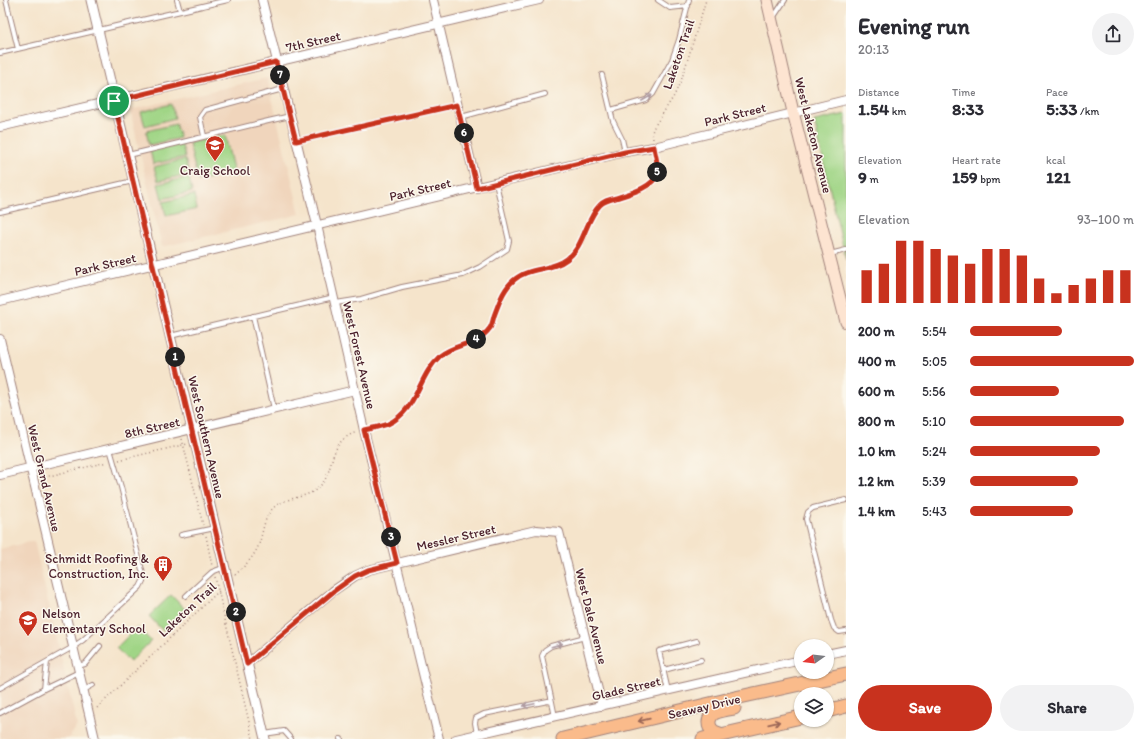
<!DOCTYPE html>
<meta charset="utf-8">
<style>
body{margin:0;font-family:Itim,sans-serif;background:#f2f2f3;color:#2b2b33;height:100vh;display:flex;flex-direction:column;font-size:15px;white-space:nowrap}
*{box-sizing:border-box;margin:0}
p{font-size:13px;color:#7c7c81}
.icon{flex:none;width:22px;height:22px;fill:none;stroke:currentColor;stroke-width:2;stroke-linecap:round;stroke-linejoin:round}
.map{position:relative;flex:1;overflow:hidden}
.sheet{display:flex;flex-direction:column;background:#fff;width:300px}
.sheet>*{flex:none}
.needle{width:26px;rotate:256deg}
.buttons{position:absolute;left:794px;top:639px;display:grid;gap:8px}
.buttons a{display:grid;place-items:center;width:40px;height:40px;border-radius:50%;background:#fff;box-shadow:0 1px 3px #0004;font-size:20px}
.pin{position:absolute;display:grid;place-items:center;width:34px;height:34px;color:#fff;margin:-17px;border:2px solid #fff;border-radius:50%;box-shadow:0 1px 4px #0007}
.km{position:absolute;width:20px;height:20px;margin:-10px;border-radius:50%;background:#222;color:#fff;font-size:11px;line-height:20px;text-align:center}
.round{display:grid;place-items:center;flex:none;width:42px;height:42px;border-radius:21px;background:#f2f2f3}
.head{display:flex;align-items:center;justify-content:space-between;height:68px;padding:0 12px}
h1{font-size:22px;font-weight:800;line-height:30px}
.figures{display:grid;grid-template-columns:repeat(3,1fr);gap:6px;height:68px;padding:4px 12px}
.figures div{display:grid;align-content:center}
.figures b{font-size:17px;font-weight:800}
.figures small{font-size:11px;font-weight:400}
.figures p{font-size:11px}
.chart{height:112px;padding:8px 12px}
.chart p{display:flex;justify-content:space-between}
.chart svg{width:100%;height:72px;margin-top:4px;stroke:#c8321e;stroke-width:6}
.primary-button{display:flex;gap:8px;margin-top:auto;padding:8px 12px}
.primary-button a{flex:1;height:46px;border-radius:24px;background:#c8321e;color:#fff;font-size:16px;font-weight:800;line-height:46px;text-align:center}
.primary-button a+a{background:#f2f2f3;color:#2b2b33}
ul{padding:0 12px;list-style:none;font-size:13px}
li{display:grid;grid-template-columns:64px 48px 1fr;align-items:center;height:30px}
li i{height:10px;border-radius:5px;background:#c8321e}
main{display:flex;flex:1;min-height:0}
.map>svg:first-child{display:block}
.built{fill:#f0d5bc}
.green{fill:#a0d586;stroke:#757a58}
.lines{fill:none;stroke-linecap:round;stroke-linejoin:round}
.service-casing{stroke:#a0827b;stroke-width:6}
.minor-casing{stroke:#a0827b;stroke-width:10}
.tertiary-casing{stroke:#a0827b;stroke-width:11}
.secondary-casing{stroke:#a0827b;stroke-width:13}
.trunk-casing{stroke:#a0827b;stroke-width:15}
.path{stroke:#a0827b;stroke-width:1.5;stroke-dasharray:1 3;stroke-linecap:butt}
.service{stroke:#fff;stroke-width:4}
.minor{stroke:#fff;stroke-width:8}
.tertiary{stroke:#fff;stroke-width:9}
.secondary{stroke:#fde4d1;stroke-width:11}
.trunk{stroke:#fabb8b;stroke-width:13}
.oneway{stroke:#ae9aa0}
.oneway2{stroke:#996556}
.route-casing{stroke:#fff;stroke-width:8}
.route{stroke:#c8321e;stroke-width:5}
.labels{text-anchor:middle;stroke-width:3;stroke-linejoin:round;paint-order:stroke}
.street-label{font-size:13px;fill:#4a1f2b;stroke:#fbf7ec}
.poi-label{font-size:13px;fill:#4a1f2b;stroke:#fbf7ec}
</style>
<main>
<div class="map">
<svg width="846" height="739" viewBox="0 0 846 739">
<rect width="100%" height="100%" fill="#fbf7ec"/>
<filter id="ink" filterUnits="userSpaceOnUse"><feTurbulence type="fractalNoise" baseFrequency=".025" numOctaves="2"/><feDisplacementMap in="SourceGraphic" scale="8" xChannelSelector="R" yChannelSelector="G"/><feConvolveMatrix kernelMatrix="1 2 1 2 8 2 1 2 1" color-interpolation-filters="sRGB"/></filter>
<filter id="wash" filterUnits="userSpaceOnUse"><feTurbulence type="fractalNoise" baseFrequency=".012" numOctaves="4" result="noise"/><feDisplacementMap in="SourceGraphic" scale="16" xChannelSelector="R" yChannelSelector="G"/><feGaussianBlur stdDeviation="0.9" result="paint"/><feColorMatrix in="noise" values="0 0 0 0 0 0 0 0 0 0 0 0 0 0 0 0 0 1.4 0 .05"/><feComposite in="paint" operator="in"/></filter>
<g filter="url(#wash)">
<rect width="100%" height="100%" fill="#f5e4cb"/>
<path class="built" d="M267 78 300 214 162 247 130 110Z
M34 541 77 726 68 739H0V549Z"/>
<path class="green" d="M171 104 175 118 145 126 141 112Z
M846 114V260L814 121Z
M176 124 180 138 149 145 146 131Z
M225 135 234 173 198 181 189 143Z
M181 142 185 157 153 164 150 149Z
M185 159 189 174 158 181 154 167Z
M189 177 192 192 162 199 158 184Z
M194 195 197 209 166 216 163 202Z
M171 595 185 609 163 631 149 616Z
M137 627 151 641 130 662 116 648Z"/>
</g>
<g filter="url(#ink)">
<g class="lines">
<g class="service-casing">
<path id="service" d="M6 0 18 49
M177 0 180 11
M658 0 670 8 688 6
M773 18 785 0
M0 53 228 0
M602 75 613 121 622 139 625 152
M611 110 646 100 653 94 672 60 679 40 689 0
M461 117 545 94
M204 136 200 117 205 110 283 89
M296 141 457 105
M128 155C182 143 236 128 290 116
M0 212 133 181
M830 254 846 250
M336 303 361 299 402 287 463 275 480 267 507 249 509 241 496 183
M253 316 274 409
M170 336 334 297
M846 500 813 508 808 512 806 519 831 620 834 628 839 632 846 631
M181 535 215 528
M186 596 212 572 225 567
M78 666 85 664 100 646
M664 670 701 660
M0 688 73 647 83 640 140 587 143 581V574L121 487 110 449
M44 689 79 672
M84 690 93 685
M668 691 659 651 697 641
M552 702 542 656 545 650 551 646 585 637
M0 713 44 689 47 662
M264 734 284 731 291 739
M477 734 475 723 476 718 484 714 548 701 552 702 555 717
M340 739H341"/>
</g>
<g class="minor-casing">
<path id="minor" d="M262 0 317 225 364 430 439 739
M433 0 477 188
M0 127 539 0
M0 301 625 152 654 147 846 100
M0 339 95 739
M0 475 355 390
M827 654 846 650
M247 664 333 591 355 576 368 570 536 530 559 532 602 706
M456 739 801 660"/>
</g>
<g class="tertiary-casing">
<path id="tertiary" d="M91 0 265 739"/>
</g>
<g class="secondary-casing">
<path id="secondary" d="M767 0 793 112 846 322"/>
</g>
<g class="trunk-casing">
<path id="trunk" d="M827 711 846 706
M722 735C719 733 715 733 713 731 707 726 708 717 714 713 720 710 727 709 734 708
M563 739 735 698 846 674
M703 739 801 717"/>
</g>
<path class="path" d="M653 139 652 132 654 127 674 96 682 78 706 0
M372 428C383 425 394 423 402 415 420 398 421 370 442 355 458 343 474 346 489 329 492 325 493 319 494 315 499 302 504 287 515 278 530 268 550 270 566 260 586 247 585 216 601 204 616 193 648 195 656 175 659 169 656 161 655 154
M182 439 203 525
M119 460 187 444
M41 478 107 462
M206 536 212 566
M235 575C246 565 256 555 260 541 263 531 264 520 270 512 280 496 305 500 318 488 337 472 325 442 357 432
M215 577 253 739
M97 708 221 589"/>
<use href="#service" class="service"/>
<use href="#minor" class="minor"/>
<use href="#tertiary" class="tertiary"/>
<use href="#secondary" class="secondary"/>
<use href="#trunk" class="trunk"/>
</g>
<defs><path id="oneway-shaft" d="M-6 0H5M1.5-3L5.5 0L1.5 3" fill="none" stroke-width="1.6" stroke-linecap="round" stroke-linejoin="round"/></defs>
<g class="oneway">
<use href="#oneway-shaft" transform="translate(647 98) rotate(-30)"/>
<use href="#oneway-shaft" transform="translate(557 645) rotate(-16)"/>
<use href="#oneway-shaft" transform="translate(529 705) rotate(168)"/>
</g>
<g class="oneway2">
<use href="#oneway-shaft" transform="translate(644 720) rotate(167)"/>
<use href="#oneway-shaft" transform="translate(774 723) rotate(-13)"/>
</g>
</g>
<g class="lines" filter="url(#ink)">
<g class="route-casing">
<path id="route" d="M276 62 296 141 457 105 477 188 625 152 654 147C655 155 659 165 657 174 653 188 628 194 616 198 611 199 604 201 600 205 585 220 585 245 567 259 552 271 528 267 514 280 503 289 499 303 494 316 493 320 492 325 490 328 477 346 455 343 440 356 418 376 417 411 388 424 380 427 372 428 364 430L397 563 368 570 355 576 334 591 247 664 114 101Z"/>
</g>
<use href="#route" class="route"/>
</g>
<defs>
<g id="school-pin" transform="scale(1)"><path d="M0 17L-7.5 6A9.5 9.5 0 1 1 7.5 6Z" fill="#c8321e" stroke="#fbf7ec"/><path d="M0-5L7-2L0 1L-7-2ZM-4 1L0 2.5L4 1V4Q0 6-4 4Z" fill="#fff"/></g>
<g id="building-pin" transform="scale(1)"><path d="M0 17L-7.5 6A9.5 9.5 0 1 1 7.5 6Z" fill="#c8321e" stroke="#fbf7ec"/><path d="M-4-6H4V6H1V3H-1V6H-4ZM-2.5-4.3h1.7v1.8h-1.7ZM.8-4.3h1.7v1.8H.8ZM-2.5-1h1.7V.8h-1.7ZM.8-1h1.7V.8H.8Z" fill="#fff"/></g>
</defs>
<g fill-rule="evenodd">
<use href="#school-pin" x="215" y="145"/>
<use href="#building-pin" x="163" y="565"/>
<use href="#school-pin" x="28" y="620"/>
</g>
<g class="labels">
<g class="street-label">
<text transform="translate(313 41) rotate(-13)" y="5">7th Street</text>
<text transform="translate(678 54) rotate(-71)" y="5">Laketon Trail</text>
<text transform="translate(735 114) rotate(-14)" y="5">Park Street</text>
<text transform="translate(814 135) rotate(76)" y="5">West Laketon Avenue</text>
<text transform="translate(420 189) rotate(-13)" y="5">Park Street</text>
<text transform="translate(105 264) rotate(-13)" y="5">Park Street</text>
<text transform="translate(360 355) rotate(77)" y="5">West Forest Avenue</text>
<text transform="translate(152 427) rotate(-13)" y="5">8th Street</text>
<text transform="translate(207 437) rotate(77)" y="5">West Southern Avenue</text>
<text transform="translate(45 478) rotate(77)" y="5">West Grand Avenue</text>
<text transform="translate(456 537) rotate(-13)" y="5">Messler Street</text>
<text transform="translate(187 609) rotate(-43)" y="5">Laketon Trail</text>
<text transform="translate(592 616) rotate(76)" y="5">West Dale Avenue</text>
<text transform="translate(626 688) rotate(-13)" y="5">Glade Street</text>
<text transform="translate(704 706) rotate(-13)" y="5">Seaway Drive</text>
</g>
<g class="poi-label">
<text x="215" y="175">Craig School</text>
<text x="149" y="563" text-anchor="end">Schmidt Roofing &amp;<tspan x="149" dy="15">Construction, Inc.</tspan></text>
<text x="42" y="618" text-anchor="start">Nelson<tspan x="42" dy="15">Elementary School</tspan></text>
</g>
</g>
</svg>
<div class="buttons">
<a><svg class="needle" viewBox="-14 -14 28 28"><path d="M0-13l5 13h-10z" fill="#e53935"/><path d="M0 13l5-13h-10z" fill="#7c7c81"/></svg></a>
<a><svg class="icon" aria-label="layers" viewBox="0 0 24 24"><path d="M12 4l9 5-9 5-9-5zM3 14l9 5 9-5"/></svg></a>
</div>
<div class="pin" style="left:114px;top:101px;background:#1e9e55"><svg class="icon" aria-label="arrive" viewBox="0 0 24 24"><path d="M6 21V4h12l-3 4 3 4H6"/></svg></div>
<b class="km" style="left:175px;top:357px">1</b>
<b class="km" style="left:236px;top:612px">2</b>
<b class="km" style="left:391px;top:537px">3</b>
<b class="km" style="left:476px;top:339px">4</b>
<b class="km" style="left:657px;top:172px">5</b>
<b class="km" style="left:464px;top:133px">6</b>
<b class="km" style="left:280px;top:75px">7</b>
</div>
<section class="sheet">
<div class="head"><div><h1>Evening run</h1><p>20:13</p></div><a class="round"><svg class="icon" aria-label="share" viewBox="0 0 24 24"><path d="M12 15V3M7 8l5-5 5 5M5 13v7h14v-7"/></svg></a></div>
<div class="figures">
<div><p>Distance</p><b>1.54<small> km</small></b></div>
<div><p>Time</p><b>8:33</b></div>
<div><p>Pace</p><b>5:33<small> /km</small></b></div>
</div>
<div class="figures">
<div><p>Elevation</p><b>9<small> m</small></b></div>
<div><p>Heart rate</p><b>159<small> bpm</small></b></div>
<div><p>kcal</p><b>121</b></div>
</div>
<div class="chart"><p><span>Elevation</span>93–100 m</p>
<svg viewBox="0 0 160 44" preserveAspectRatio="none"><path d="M5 44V24M15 44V20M25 44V6M35 44V6M45 44V11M55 44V15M65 44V20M75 44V11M85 44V11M95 44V15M105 44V29M115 44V38M125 44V33M135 44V29M145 44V24M155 44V24"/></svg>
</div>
<ul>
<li><b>200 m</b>5:54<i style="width:56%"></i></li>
<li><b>400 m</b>5:05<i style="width:100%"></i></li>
<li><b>600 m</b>5:56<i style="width:54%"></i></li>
<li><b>800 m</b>5:10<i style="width:94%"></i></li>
<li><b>1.0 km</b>5:24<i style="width:79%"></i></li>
<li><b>1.2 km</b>5:39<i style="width:66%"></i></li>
<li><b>1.4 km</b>5:43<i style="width:63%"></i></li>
</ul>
<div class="primary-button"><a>Save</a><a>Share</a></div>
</section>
</main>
